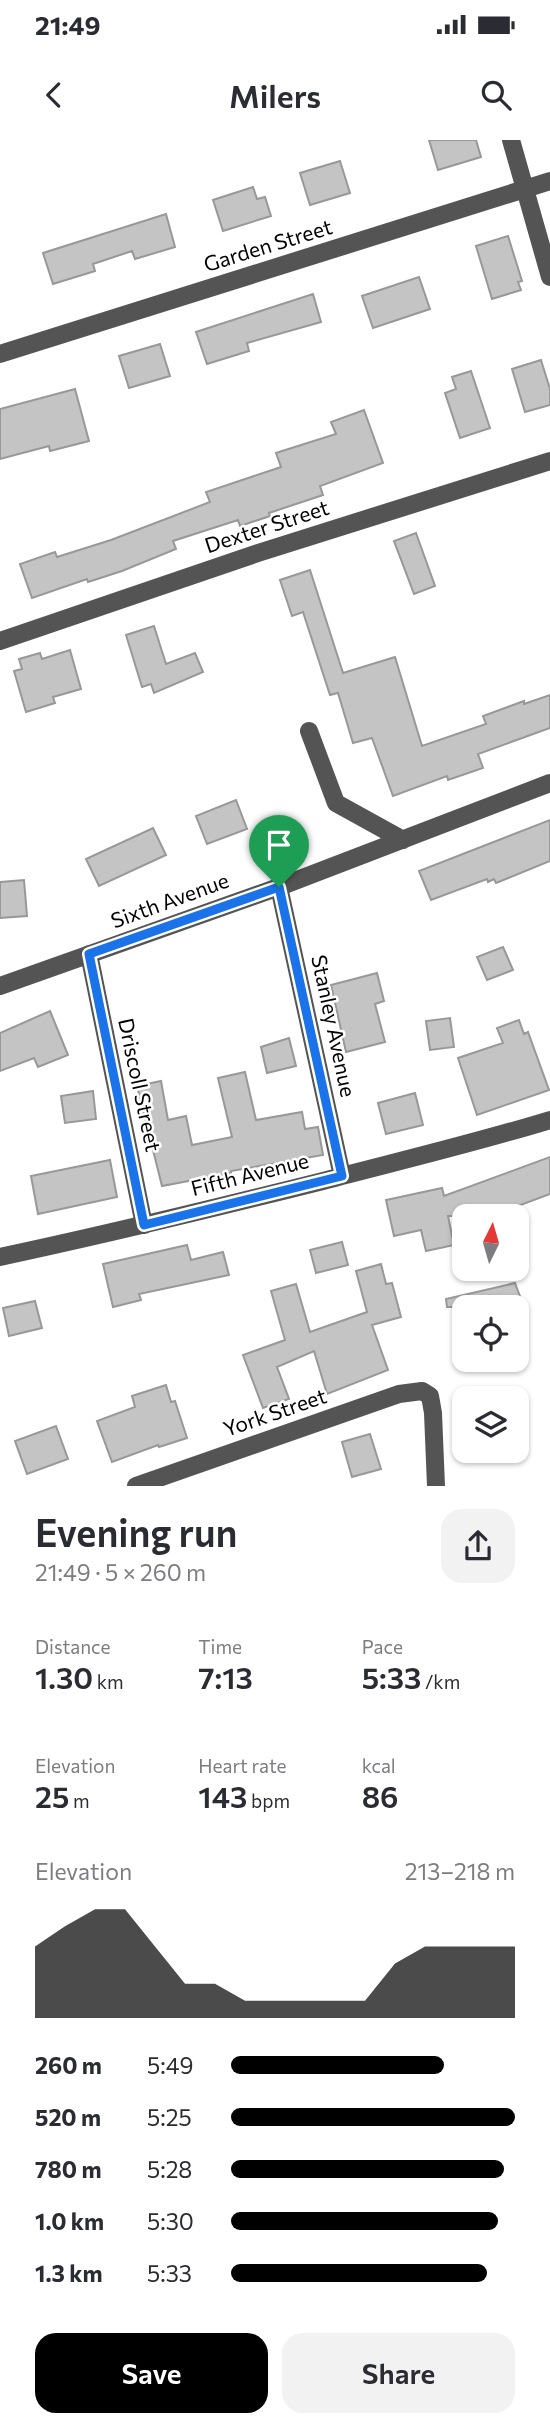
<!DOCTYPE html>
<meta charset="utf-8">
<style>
body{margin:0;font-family:Commissioner,sans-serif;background:#f2f2f3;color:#2b2b33;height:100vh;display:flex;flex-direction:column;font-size:26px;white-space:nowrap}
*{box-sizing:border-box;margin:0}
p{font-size:23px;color:#7c7c81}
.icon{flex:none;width:38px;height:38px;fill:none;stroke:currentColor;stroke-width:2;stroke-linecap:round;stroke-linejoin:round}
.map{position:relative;height:1346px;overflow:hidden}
.sheet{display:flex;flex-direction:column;background:#fff;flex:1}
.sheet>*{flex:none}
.needle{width:46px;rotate:5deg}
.fabs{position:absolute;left:452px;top:1064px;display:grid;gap:14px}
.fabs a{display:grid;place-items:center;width:77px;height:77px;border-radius:14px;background:#fff;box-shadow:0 2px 5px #0004;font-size:35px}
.pin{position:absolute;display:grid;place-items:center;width:60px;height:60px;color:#fff;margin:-72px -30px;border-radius:50% 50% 50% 0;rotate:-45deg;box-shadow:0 0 7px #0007}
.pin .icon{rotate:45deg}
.round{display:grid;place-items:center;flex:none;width:74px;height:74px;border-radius:21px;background:#f2f2f3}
.overview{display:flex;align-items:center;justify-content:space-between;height:119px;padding:0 35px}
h1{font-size:38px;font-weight:600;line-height:52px}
.stats{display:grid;grid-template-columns:repeat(3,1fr);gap:10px;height:119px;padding:7px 35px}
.stats div{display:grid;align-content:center}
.stats b{font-size:30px;font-weight:600}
.stats small{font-size:19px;font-weight:400}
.stats p{font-size:19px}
.chart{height:196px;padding:14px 35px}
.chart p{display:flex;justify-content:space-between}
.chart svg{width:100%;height:126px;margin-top:7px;fill:#000;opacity:.7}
.cta{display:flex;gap:14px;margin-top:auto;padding:14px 35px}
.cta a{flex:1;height:80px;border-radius:21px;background:#000;color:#fff;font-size:28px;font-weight:600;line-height:80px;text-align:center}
.cta a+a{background:#f2f2f3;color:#2b2b33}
ul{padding:0 35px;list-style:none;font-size:23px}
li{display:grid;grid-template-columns:112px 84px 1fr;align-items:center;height:52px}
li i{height:18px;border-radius:9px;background:#000}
.status{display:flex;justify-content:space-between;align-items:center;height:49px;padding:0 35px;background:#fff;direction:ltr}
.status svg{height:19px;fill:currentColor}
header{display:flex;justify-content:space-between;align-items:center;height:91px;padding:0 35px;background:#fff;font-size:32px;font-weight:600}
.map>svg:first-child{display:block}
.building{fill:#c4c4c4;stroke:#989898;stroke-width:2}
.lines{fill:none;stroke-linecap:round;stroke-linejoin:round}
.minor{stroke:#545454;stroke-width:18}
.route-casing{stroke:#fff;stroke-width:14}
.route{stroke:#1a73e8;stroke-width:9}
.labels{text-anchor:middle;stroke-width:5;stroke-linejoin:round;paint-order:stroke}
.street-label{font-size:21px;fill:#000;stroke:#fff}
</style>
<div class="status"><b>21:49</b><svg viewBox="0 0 49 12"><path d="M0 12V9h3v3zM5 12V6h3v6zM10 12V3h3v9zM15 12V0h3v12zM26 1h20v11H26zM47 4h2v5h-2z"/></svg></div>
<header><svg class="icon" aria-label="back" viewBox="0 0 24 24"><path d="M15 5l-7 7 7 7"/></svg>Milers<svg class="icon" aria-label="search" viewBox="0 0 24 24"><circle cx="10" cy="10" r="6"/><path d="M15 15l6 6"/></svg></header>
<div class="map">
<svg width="550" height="1346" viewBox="0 0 550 1346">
<rect width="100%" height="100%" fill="#fff"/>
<path class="building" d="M429 0H476L481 17 438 30Z
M340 21 350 53 310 65 300 33Z
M253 47 257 59 265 57 271 76 223 91 213 60Z
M166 74 175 107 135 119 132 111 93 124 95 131 53 144 43 113Z
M508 96 522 141 518 142 521 150 492 159 476 106Z
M419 137 430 169 373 188 362 156Z
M313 154 321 182 247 203 249 211 207 224 196 192Z
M160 204 170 236 129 248 119 216Z
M541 220 550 249V265L525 272 512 229Z
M471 231 490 288 460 298 445 253 456 249 452 237Z
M75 249 89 301 50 311 49 306 0 319V269Z
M364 270 383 323 320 346 323 355 269 373 270 376 240 386 238 380 173 401 176 409 122 431 88 442 87 439 32 458 20 424 55 412 57 417 111 400 210 362 206 352 281 327 276 313 336 294 331 282Z
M416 393 435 446 414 454 394 401Z
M310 430 343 533 395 517 422 606 486 584 483 576 524 561V564L550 555V588L478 614 483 628 448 640 447 636 393 656 372 598 353 603 338 553 330 555 303 472 292 476 280 440Z
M154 486 166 524 195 513 203 532 154 553 151 544 142 547 126 495Z
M70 510 81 549 53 557 55 563 26 572 14 531 22 529 19 519 40 513 42 519Z
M236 660 247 689 207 704 196 676Z
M550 680V721L496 743 494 739 488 742 487 739 431 760 419 731Z
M153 688 166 715 99 746 86 719Z
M24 740 27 776 0 778V742Z
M503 807 513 830 487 840 477 817Z
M377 833 384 861 375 864 385 902 346 912 331 845Z
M50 871 68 915 38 927 34 918 0 931V893Z
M450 878 454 907 430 910 426 881Z
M519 880 524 894 528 892 549 950 477 975 458 918 503 903 497 888Z
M289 898 296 926 267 933 261 907Z
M245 932 256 980 302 972 305 989 318 987 323 1015 231 1031V1033L162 1046 137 946 161 941 168 980 186 976 192 1005 232 997 218 938Z
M93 951 96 979 65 983 61 956Z
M415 953 423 985 386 994 378 963Z
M550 1017V1054L491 1076H448L454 1105 426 1111 421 1090 394 1096 386 1060 442 1048 444 1056Z
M110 1020 117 1057 38 1074 31 1036Z
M342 1102 348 1125 316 1133 310 1110Z
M187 1105 191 1120 223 1112 229 1135 139 1154 141 1160 113 1167 103 1124Z
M381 1124 386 1144 392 1143 401 1177 372 1185 388 1230 327 1254 314 1211 277 1227 289 1259 263 1268 243 1215 285 1200 271 1151 296 1144 310 1192 367 1172 356 1131Z
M515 1143 524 1167H447L446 1159Z
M35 1161 42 1188 9 1196 3 1168Z
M166 1245 171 1262 175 1261 187 1298 159 1307 158 1305 112 1322 97 1281 135 1267 132 1256Z
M56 1286 68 1319 27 1334 15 1301Z
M370 1294 381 1329 352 1337 342 1302Z"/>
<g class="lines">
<path class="minor" d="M511 0 550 137
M0 214 550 41
M0 501 258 413 550 321
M309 591 336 663 403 700
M279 747 342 1036
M89 814 144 1085
M0 846 279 747 550 643
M0 1117C108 1094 215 1068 323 1041 399 1021 475 1003 550 980
M136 1346 399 1254 422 1251 430 1256 433 1273 436 1346"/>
</g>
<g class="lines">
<g class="route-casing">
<path id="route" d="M279 747 342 1036 144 1085 89 814Z"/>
</g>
<use href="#route" class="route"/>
</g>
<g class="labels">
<g class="street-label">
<text transform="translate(268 106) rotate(-17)" y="7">Garden Street</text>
<text transform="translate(267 387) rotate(-18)" y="7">Dexter Street</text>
<text transform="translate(170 761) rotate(-20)" y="7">Sixth Avenue</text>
<text transform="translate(333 886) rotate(78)" y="7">Stanley Avenue</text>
<text transform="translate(139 945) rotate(78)" y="7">Driscoll Street</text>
<text transform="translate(250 1035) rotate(-14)" y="7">Fifth Avenue</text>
<text transform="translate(275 1273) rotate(-19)" y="7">York Street</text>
</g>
</g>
</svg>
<div class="fabs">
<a><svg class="needle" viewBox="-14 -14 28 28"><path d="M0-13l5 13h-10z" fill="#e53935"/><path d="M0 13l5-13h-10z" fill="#7c7c81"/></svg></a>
<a><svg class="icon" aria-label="locate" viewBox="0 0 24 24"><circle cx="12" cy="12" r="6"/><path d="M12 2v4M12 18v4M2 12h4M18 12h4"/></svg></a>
<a><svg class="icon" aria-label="layers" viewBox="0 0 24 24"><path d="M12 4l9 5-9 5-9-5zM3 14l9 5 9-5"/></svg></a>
</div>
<div class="pin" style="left:279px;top:747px;background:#1e9e55"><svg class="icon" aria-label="arrive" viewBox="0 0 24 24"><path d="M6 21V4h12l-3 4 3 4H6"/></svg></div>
</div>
<section class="sheet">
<div class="overview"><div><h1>Evening run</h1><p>21:49 · 5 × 260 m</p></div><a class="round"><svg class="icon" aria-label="share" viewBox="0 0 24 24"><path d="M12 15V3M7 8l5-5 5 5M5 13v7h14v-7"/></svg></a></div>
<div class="stats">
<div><p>Distance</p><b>1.30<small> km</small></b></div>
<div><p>Time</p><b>7:13</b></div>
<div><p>Pace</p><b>5:33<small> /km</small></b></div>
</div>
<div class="stats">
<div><p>Elevation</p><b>25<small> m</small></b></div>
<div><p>Heart rate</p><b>143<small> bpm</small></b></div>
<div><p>kcal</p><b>86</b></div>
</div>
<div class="chart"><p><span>Elevation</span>213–218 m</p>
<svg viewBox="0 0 160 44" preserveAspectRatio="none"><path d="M0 44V19L10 12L20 6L30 6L40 19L50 32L60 32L70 38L80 38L90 38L100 38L110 38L120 25L130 19L140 19L150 19L160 19V44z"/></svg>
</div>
<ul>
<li><b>260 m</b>5:49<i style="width:75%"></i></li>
<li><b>520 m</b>5:25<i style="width:100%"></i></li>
<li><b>780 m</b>5:28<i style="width:96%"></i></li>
<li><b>1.0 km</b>5:30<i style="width:94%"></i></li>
<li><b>1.3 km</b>5:33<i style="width:90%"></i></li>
</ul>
<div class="cta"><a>Save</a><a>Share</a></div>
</section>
